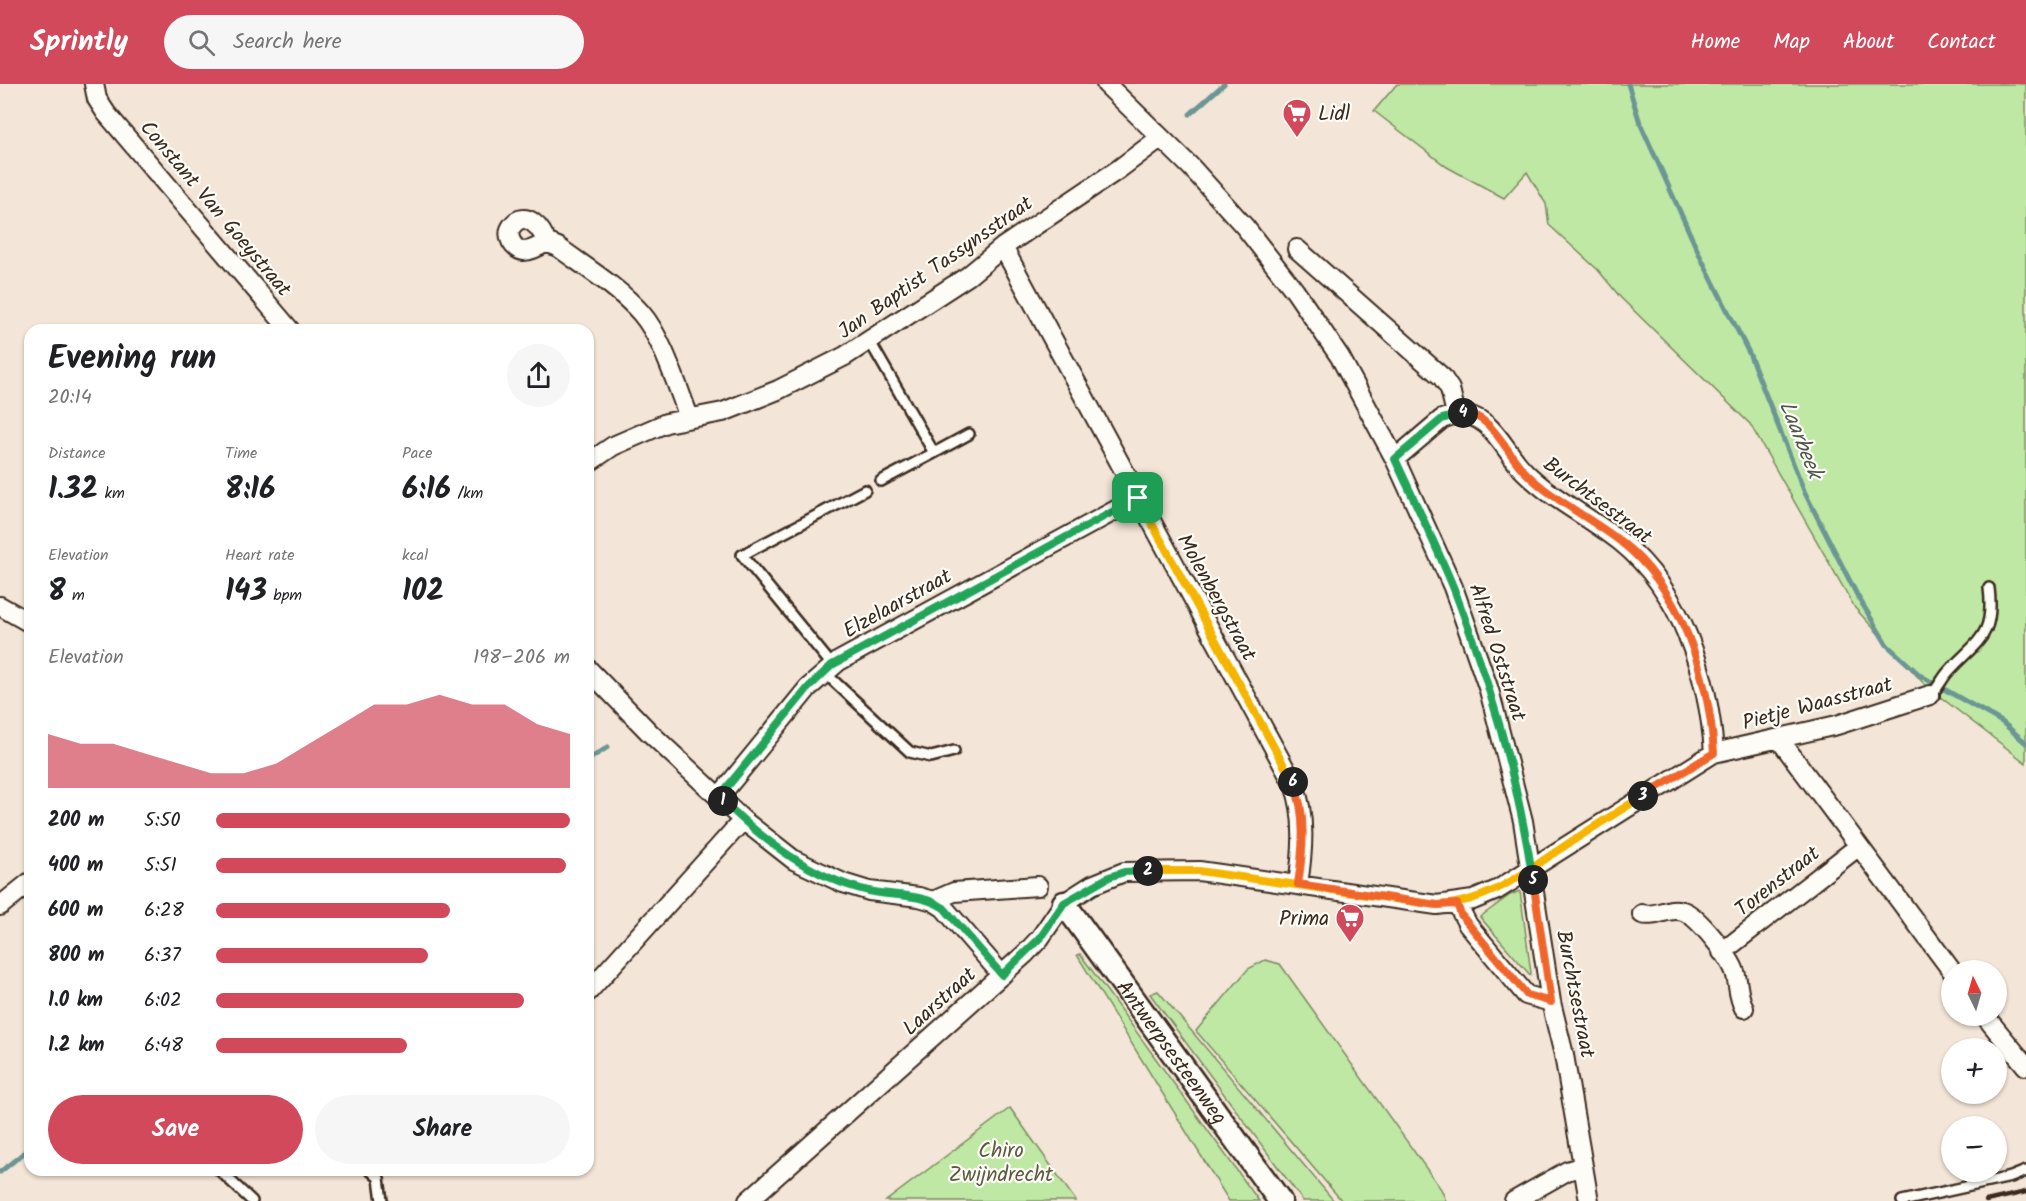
<!DOCTYPE html>
<meta charset="utf-8">
<style>
body{margin:0;font-family:Kalam,sans-serif;background:#f6f6f6;color:#202124;height:100vh;display:flex;flex-direction:column;font-size:22px;white-space:nowrap}
*{box-sizing:border-box;margin:0}
p{font-size:20px;color:#757577}
.icon{flex:none;width:33px;height:33px;fill:none;stroke:currentColor;stroke-width:2;stroke-linecap:round;stroke-linejoin:round}
.map{position:relative;flex:1;overflow:hidden}
.sheet{position:absolute;left:24px;top:240px;width:570px;height:852px;display:flex;flex-direction:column;background:#fff;border-radius:18px;box-shadow:0 2px 4px #0004}
.sheet>*{flex:none}
.needle{width:39px;rotate:355deg}
.tools{position:absolute;left:1941px;top:876px;display:grid;gap:12px}
.tools a{display:grid;place-items:center;width:66px;height:66px;border-radius:50%;background:#fff;box-shadow:0 2px 4px #0004;font-size:30px}
.pin{position:absolute;display:grid;place-items:center;width:51px;height:51px;color:#fff;margin:-26px;border-radius:12px;box-shadow:0 3px 9px #0006}
.km{position:absolute;width:30px;height:30px;margin:-15px;border-radius:50%;background:#222;color:#fff;font-size:16px;line-height:30px;text-align:center}
.round{display:grid;place-items:center;flex:none;width:63px;height:63px;border-radius:32px;background:#f6f6f6}
.summary{display:flex;align-items:center;justify-content:space-between;height:102px;padding:0 24px}
h1{font-size:33px;font-weight:700;line-height:45px}
.figures{display:grid;grid-template-columns:repeat(3,1fr);gap:9px;height:102px;padding:6px 24px}
.figures div{display:grid;align-content:center}
.figures b{font-size:30px;font-weight:700}
.figures small{font-size:16px;font-weight:400}
.figures p{font-size:16px}
.chart{height:168px;padding:12px 24px}
.chart p{display:flex;justify-content:space-between}
.chart svg{width:100%;height:108px;margin-top:6px;fill:#d1495b;opacity:.7}
.button{display:flex;gap:12px;margin-top:auto;padding:12px 24px}
.button a{flex:1;height:69px;border-radius:36px;background:#d1495b;color:#fff;font-size:24px;font-weight:700;line-height:69px;text-align:center}
.button a+a{background:#f6f6f6;color:#202124}
ul{padding:0 24px;list-style:none;font-size:20px}
li{display:grid;grid-template-columns:96px 72px 1fr;align-items:center;height:45px}
li i{height:15px;border-radius:8px;background:#d1495b}
header{display:flex;align-items:center;gap:36px;box-sizing:border-box;height:84px;padding:0 30px;background:#d1495b;color:#fff}
header strong{font-size:28px}
nav{display:flex;gap:33px;margin-inline-start:auto;font-size:21px}
.search{width:420px;height:54px;background:#f6f6f6;display:flex;align-items:center;gap:15px;box-sizing:border-box;padding:0 21px;border-radius:33px;color:#757577;font-size:22px}
.map>svg:first-child{display:block}
.green{fill:#bee8a4;stroke:#7c8961;stroke-width:1.5}
.lines{fill:none;stroke-linecap:round;stroke-linejoin:round}
.stream{stroke:#6c9694;stroke-width:5}
.service-casing{stroke:#3b2a1e;stroke-width:14}
.minor-casing{stroke:#3b2a1e;stroke-width:22}
.tertiary-casing{stroke:#3b2a1e;stroke-width:27}
.service{stroke:#fdfcf7;stroke-width:9}
.minor{stroke:#fdfcf7;stroke-width:18}
.tertiary{stroke:#fdfcf7;stroke-width:22}
.rail{stroke:#3b2a1e;stroke-width:4.5}
.split-1-casing{stroke:#fff;stroke-width:12}
.split-2-casing{stroke:#fff;stroke-width:12}
.split-3-casing{stroke:#fff;stroke-width:12}
.split-4-casing{stroke:#fff;stroke-width:12}
.split-5-casing{stroke:#fff;stroke-width:12}
.split-6-casing{stroke:#fff;stroke-width:12}
.split-7-casing{stroke:#fff;stroke-width:12}
.split-1{stroke:#22a559;stroke-width:8}
.split-2{stroke:#22a559;stroke-width:8}
.split-3{stroke:#f5b400;stroke-width:8}
.split-4{stroke:#f0652b;stroke-width:8}
.split-5{stroke:#22a559;stroke-width:8}
.split-6{stroke:#f0652b;stroke-width:8}
.split-7{stroke:#f5b400;stroke-width:8}
.labels{text-anchor:middle;stroke-width:4.5;stroke-linejoin:round;paint-order:stroke}
.poi-label{font-size:21px;fill:#3b2a1e;stroke:#fdfcf7;text-anchor:start}
.street-label{font-size:21px;fill:#3b2a1e;stroke:#fdfcf7}
.park-label{font-size:21px;fill:#5c5a40;stroke:#fdfcf7}
.water-label{font-size:22px;font-style:italic;fill:#4f574f;stroke:#fdfcf7}
</style>
<header>
<strong>Sprintly</strong>
<div class="search"><svg class="icon" aria-label="search" viewBox="0 0 24 24"><circle cx="10" cy="10" r="6"/><path d="M15 15l6 6"/></svg>Search here</div>
<nav><a>Home</a><a>Map</a><a>About</a><a>Contact</a></nav>
</header>
<div class="map">
<svg width="2026" height="1117" viewBox="0 0 2026 1117">
<rect width="100%" height="100%" fill="#f3e5d7"/>
<filter id="ink" filterUnits="userSpaceOnUse"><feTurbulence type="fractalNoise" baseFrequency=".0167" numOctaves="2"/><feDisplacementMap in="SourceGraphic" scale="12" xChannelSelector="R" yChannelSelector="G"/><feConvolveMatrix kernelMatrix="1 2 1 2 8 2 1 2 1" color-interpolation-filters="sRGB"/></filter>
<g filter="url(#ink)">
<path class="green" d="M1397 0H2026V679L1926 602 1855 524 1750 340 1621 214 1598 186 1549 141 1546 120 1527 88 1504 114 1447 83 1374 27Z
M1520 807 1531 889 1530 891 1480 833 1510 811Z
M1080 870 1259 1117H1229L1077 871Z
M1265 876 1280 880 1441 1105 1446 1117H1342L1196 947 1248 885Z
M1158 907 1334 1117H1303L1150 910Z
M1010 1024 1076 1117H886Z"/>
<g class="lines">
<path class="stream" d="M1628 0 1640 39 1700 172 1749 269 1805 409 1857 511 1887 561 1921 592 2002 638 2026 659
M1190 30 1224 0
M588 676 608 663
M0 1088 30 1064"/>
<g class="service-casing">
<path id="service" d="M869 256 934 369 969 350
M881 397 934 369
M832 581 742 471 865 406
M824 588 910 668 931 673 954 667
M1930 611C1938 605 1941 596 1948 588 1977 556 1995 554 1989 504
M219 1086 252 1117
M370 1086 379 1094 382 1117
M1902 1117 2011 1093 2026 1087"/>
</g>
<g class="minor-casing">
<path id="minor" d="M94 0 97 15 106 29 290 246
M1106 0 1191 83 1245 143 1295 207 1340 273 1395 375 1453 503 1489 606 1523 737 1551 918 1564 971 1589 1117
M546 158C543 145 525 124 512 142 505 151 513 166 524 167 532 167 540 162 546 158L558 163C585 183 618 203 641 229 662 253 677 302 689 333
M1003 163 1294 701C1306 731 1303 768 1298 800
M1297 165 1442 293 1450 305 1456 330C1492 328 1503 367 1525 388 1553 416 1590 433 1621 458 1682 507 1709 594 1714 669
M1395 375 1442 335 1456 330
M588 379 613 362 666 339 723 328 778 306 845 272 968 192 1003 163 1119 85 1160 54
M0 522 30 539
M588 585 649 648 743 736 794 776 843 799 869 807 919 813 933 817 944 824 1002 891
M1780 656 1952 887
M719 713 808 604 839 577 1138 414
M933 817 954 808 1038 802
M1457 820 1468 841 1526 911 1551 918
M0 822 30 798
M1642 830C1656 834 1669 822 1683 827 1698 832 1730 873 1735 888 1739 900 1737 910 1744 924
M1722 868 1859 762
M588 908 743 736
M1985 932 2026 982
M748 1117 1025 870 1040 854 1064 819 1092 801 1124 788 1199 787 1437 821 1473 816 1497 806 1714 669 1837 641 1930 611
M1514 1117 1567 1087 1583 1082"/>
</g>
<g class="tertiary-casing">
<g id="tertiary">
<path id="s1" d="M1064 819 1280 1117"/>
</g>
</g>
<use href="#service" class="service"/>
<use href="#minor" class="minor"/>
<use href="#tertiary" class="tertiary"/>
<path class="rail" d="M1986 1117 2026 1108"/>
</g>
</g>
<g class="lines" filter="url(#ink)">
<g class="split-1-casing">
<path id="split-1" d="M723 717 719 713 808 604 832 581 1138 414"/>
</g>
<g class="split-2-casing">
<path id="split-2" d="M723 717C764 757 812 794 869 807 895 813 922 809 944 824L1002 891 1040 854 1064 819 1109 793 1124 788 1148 787"/>
</g>
<g class="split-3-casing">
<path id="split-3" d="M1148 787H1199L1437 821C1485 819 1519 793 1557 767 1586 748 1614 730 1643 712"/>
</g>
<g class="split-4-casing">
<path id="split-4" d="M1463 329C1490 328 1507 370 1524 387 1551 415 1589 433 1620 457 1682 505 1709 594 1714 669L1643 712"/>
</g>
<g class="split-5-casing">
<path id="split-5" d="M1463 329 1442 335 1395 375C1415 418 1436 461 1454 505 1490 598 1518 697 1533 796"/>
</g>
<g class="split-6-casing">
<path id="split-6" d="M1293 698C1307 728 1303 768 1298 800L1437 821 1457 820 1461 831 1527 911 1551 918 1533 796"/>
</g>
<g class="split-7-casing">
<path id="split-7" d="M1138 414 1293 698"/>
</g>
<use href="#split-1" class="split-1"/>
<use href="#split-2" class="split-2"/>
<use href="#split-3" class="split-3"/>
<use href="#split-4" class="split-4"/>
<use href="#split-5" class="split-5"/>
<use href="#split-6" class="split-6"/>
<use href="#split-7" class="split-7"/>
</g>
<defs>
<g id="supermarket-pin" transform="scale(1.5)"><path d="M0 17L-7.5 6A9.5 9.5 0 1 1 7.5 6Z" fill="#d1495b" stroke="#fdfcf7"/><path d="M-6-5.5h2.5l.6 2H6L4.5 2H-2.5L-4.4-4H-6ZM-1.5 3.2a1.3 1.3 0 1 0 .1 0ZM3 3.2a1.3 1.3 0 1 0 .1 0Z" fill="#fff"/></g>
</defs>
<g fill-rule="evenodd">
<use href="#supermarket-pin" x="1297" y="29"/>
<use href="#supermarket-pin" x="1350" y="834"/>
</g>
<g class="labels">
<g class="poi-label">
<text x="1318" y="36">Lidl</text>
<text x="1329" y="841" text-anchor="end">Prima</text>
</g>
<g class="street-label">
<text transform="translate(216 124) rotate(50)" y="7">Constant Van Goeystraat</text>
<text transform="translate(935 183) rotate(-35)" y="7">Jan Baptist Tassynsstraat</text>
<text transform="translate(1598 416) rotate(37)" y="7">Burchtsestraat</text>
<text transform="translate(1217 513) rotate(61)" y="7">Molenbergstraat</text>
<text transform="translate(897 519) rotate(-29)" y="7">Elzelaarstraat</text>
<text transform="translate(1498 568) rotate(72)" y="7">Alfred Oststraat</text>
<text transform="translate(1817 619) rotate(-15)" y="7">Pietje Waasstraat</text>
<text transform="translate(1777 797) rotate(-38)" y="7">Torenstraat</text>
<text transform="translate(1576 910) rotate(79)" y="7">Burchtsestraat</text>
<text transform="translate(939 917) rotate(-42)" y="7">Laarstraat</text>
<text dy="7" stroke="none"><textPath href="#s1" startOffset="184">Antwerpsesteenweg</textPath></text>
</g>
<g class="park-label">
<text x="1001" y="1073">Chiro<tspan x="1001" dy="24">Zwijndrecht</tspan></text>
</g>
<g class="water-label">
<text transform="translate(1802 355) rotate(68)" y="8">Laarbeek</text>
</g>
</g>
</svg>
<div class="tools">
<a><svg class="needle" viewBox="-14 -14 28 28"><path d="M0-13l5 13h-10z" fill="#e53935"/><path d="M0 13l5-13h-10z" fill="#757577"/></svg></a>
<a>+</a>
<a>−</a>
</div>
<div class="pin" style="left:1138px;top:414px;background:#1e9e55"><svg class="icon" aria-label="arrive" viewBox="0 0 24 24"><path d="M6 21V4h12l-3 4 3 4H6"/></svg></div>
<b class="km" style="left:723px;top:717px">1</b>
<b class="km" style="left:1148px;top:787px">2</b>
<b class="km" style="left:1643px;top:712px">3</b>
<b class="km" style="left:1463px;top:329px">4</b>
<b class="km" style="left:1533px;top:796px">5</b>
<b class="km" style="left:1293px;top:698px">6</b>
<section class="sheet">
<div class="summary"><div><h1>Evening run</h1><p>20:14</p></div><a class="round"><svg class="icon" aria-label="share" viewBox="0 0 24 24"><path d="M12 15V3M7 8l5-5 5 5M5 13v7h14v-7"/></svg></a></div>
<div class="figures">
<div><p>Distance</p><b>1.32<small> km</small></b></div>
<div><p>Time</p><b>8:16</b></div>
<div><p>Pace</p><b>6:16<small> /km</small></b></div>
</div>
<div class="figures">
<div><p>Elevation</p><b>8<small> m</small></b></div>
<div><p>Heart rate</p><b>143<small> bpm</small></b></div>
<div><p>kcal</p><b>102</b></div>
</div>
<div class="chart"><p><span>Elevation</span>198–206 m</p>
<svg viewBox="0 0 160 44" preserveAspectRatio="none"><path d="M0 44V22L10 26L20 26L30 30L40 34L50 38L60 38L70 34L80 26L90 18L100 10L110 10L120 6L130 10L140 10L150 18L160 22V44z"/></svg>
</div>
<ul>
<li><b>200 m</b>5:50<i style="width:100%"></i></li>
<li><b>400 m</b>5:51<i style="width:99%"></i></li>
<li><b>600 m</b>6:28<i style="width:66%"></i></li>
<li><b>800 m</b>6:37<i style="width:60%"></i></li>
<li><b>1.0 km</b>6:02<i style="width:87%"></i></li>
<li><b>1.2 km</b>6:48<i style="width:54%"></i></li>
</ul>
<div class="button"><a>Save</a><a>Share</a></div>
</section>
</div>
